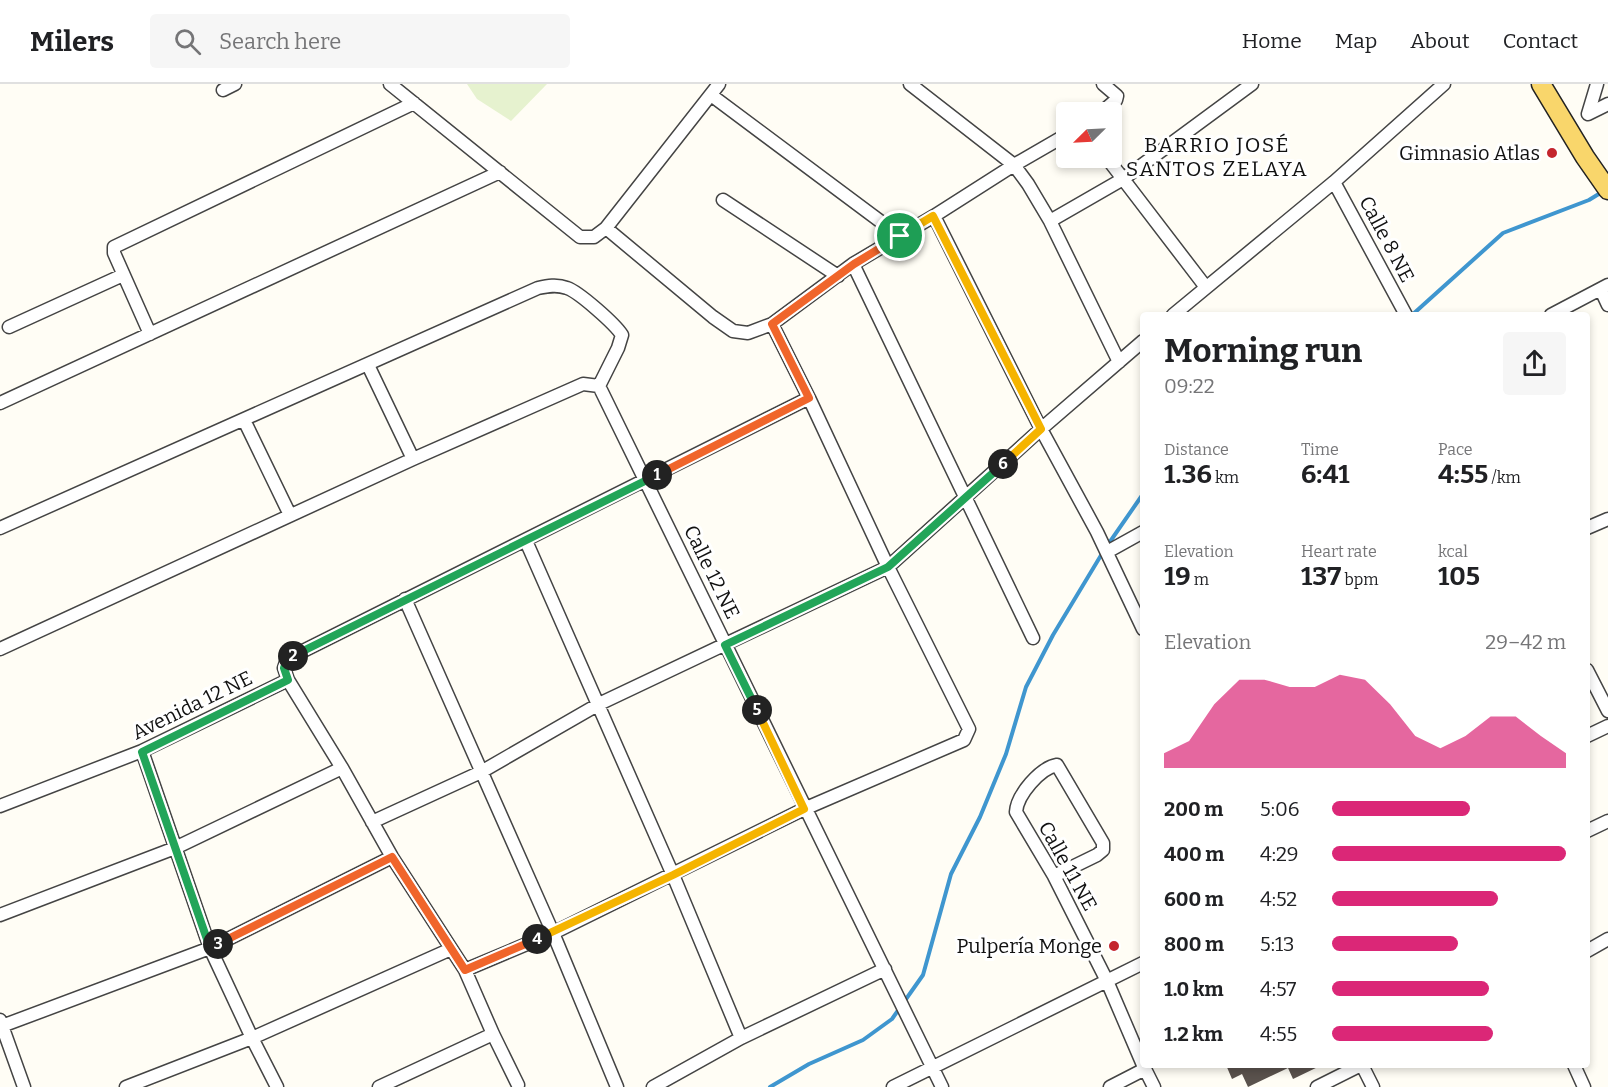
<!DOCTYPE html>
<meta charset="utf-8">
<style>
body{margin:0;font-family:Bitter,serif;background:#f6f6f6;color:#202124;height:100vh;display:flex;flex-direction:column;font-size:22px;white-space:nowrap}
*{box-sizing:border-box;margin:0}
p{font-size:20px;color:#757577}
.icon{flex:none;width:33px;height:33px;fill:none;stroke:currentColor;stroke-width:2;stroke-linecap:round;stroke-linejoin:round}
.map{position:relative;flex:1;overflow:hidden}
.details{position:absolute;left:1140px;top:228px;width:450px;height:756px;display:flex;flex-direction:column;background:#fff;border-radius:6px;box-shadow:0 3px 9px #0003}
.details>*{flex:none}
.needle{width:39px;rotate:246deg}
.controls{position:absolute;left:1056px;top:18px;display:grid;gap:12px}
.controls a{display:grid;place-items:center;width:66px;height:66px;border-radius:6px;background:#fff;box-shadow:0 3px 9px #0003;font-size:30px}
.pin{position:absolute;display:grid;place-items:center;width:51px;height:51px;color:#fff;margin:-26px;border:3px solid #fff;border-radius:50%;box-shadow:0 2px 6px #0007}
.km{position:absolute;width:30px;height:30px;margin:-15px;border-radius:50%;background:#222;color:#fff;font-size:16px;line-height:30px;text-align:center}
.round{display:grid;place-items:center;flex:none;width:63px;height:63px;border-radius:6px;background:#f6f6f6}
.headline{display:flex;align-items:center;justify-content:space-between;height:102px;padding:0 24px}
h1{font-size:33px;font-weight:700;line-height:45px}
.stats{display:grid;grid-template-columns:repeat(3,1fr);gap:9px;height:102px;padding:6px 24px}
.stats div{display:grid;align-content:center}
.stats b{font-size:26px;font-weight:700}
.stats small{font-size:16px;font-weight:400}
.stats p{font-size:16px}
.chart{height:168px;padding:12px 24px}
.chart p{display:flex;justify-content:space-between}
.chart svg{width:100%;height:108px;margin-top:6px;fill:#db2777;opacity:.7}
ul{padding:0 24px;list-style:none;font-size:20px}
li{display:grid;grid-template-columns:96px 72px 1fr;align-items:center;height:45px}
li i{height:15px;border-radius:8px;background:#db2777}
header{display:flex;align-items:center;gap:36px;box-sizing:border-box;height:84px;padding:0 30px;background:#fff;border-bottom:2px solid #e0e0e0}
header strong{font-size:28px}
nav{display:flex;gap:33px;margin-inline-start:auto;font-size:21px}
.search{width:420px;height:54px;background:#f6f6f6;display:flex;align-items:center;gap:15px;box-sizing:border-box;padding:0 21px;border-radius:6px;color:#757577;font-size:22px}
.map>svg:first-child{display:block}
.pitch{fill:#e6f2cf}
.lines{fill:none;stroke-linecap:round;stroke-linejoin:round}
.stream{stroke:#3f96cf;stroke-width:4}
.building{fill:#5a524d}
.street-casing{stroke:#444;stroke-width:15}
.primary-casing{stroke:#222;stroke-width:21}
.street{stroke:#fff;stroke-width:12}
.primary{stroke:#f9d66b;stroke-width:18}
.split-1-casing{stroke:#fff;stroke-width:12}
.split-2-casing{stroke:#fff;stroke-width:12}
.split-3-casing{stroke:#fff;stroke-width:12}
.split-4-casing{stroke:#fff;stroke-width:12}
.split-5-casing{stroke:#fff;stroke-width:12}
.split-6-casing{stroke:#fff;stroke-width:12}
.split-7-casing{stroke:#fff;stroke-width:12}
.split-1{stroke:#f0652b;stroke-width:8}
.split-2{stroke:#22a559;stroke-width:8}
.split-3{stroke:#22a559;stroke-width:8}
.split-4{stroke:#f0652b;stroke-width:8}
.split-5{stroke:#f5b400;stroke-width:8}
.split-6{stroke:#22a559;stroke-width:8}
.split-7{stroke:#f5b400;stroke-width:8}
.poi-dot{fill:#c4262e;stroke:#fff;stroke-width:2}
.labels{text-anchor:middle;stroke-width:6;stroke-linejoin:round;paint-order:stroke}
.poi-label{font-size:20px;fill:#111;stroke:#fff;text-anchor:end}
.street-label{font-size:20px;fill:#111;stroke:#fff}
.neighbourhood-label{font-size:21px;letter-spacing:1.5px;fill:#111;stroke:#fff}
</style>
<header>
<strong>Milers</strong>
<div class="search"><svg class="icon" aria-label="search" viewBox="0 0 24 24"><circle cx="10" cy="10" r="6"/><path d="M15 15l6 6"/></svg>Search here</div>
<nav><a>Home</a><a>Map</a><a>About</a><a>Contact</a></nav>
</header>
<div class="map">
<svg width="1608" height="1003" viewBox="0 0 1608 1003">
<rect width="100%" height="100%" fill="#fffdf5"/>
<path class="pitch" d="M467 0H547L511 37 477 15Z"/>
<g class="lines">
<path class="stream" d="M1412 231 1503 149 1589 116 1602 108
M1107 462 1143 410
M770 1003 809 980 863 956 892 935 923 891 951 790 980 733 1006 670 1026 603 1053 551 1103 468"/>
</g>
<path class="building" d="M1226 981H1322L1293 995 1288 984 1248 1003 1242 990 1232 995Z"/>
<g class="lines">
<g class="street-casing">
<path id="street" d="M390 0 580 153H594L606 144 719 0
M910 0 1014 81 1028 100 1050 137 1119 278
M223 6 235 0
M711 11 900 152
M1102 28 1116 16 1117 12 1103 0
M1588 30 1597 0
M1588 30 1608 20
M1107 74 1205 202
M1334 98 1406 231
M723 116 838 192
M934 132 1041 345 1097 448 1143 545
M1050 137 1123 95 1252 0
M606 144 713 233 733 247 748 249 772 240 853 180 934 132 1014 81 1066 51
M853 180 1033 554
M1601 206 1608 221
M1173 231 1334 98 1444 0
M1551 231 1608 201
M9 243 123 191
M150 250 114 169V163L414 19
M368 281 413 375
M599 302 942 1003
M0 319 500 88
M244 336 290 431
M0 444 538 204C547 202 557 200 567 204 579 208 615 240 622 251L618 264 599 302
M1587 444 1608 435
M526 457 673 791 741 954
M1107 468 1143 448
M405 515 553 849 617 1003
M0 565 413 375 583 300 599 302
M1587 586 1608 627
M1587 652 1608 642
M142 667 210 864 252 954 277 1003
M0 722 142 667 288 596
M372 738 481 688 599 620 888 483 1041 345 1143 257
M1587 747 1608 737
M1054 792 1097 771 1103 766V759L1057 681C1040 684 1017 711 1016 728L1054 792 1107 897 1143 981
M0 831 175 764 342 684
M1587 867 1608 855
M465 886 553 849 804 725 964 656 969 645 888 483 809 314 772 240
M0 936 24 1003
M2 942 210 864 392 773
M1143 981 1154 1003
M1362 981 1373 1003
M1574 981 1584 1003
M518 1001 493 950 465 886 392 773 342 684 288 596 284 584 287 575 809 314
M126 1003 252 954 451 865
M379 1003 493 950
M653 1003 741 954 885 885
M893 1003 1143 879
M1110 1003 1145 985
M1317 1003 1361 981"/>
</g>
<g class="primary-casing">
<path id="primary" d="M1541 0 1585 73 1608 106"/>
</g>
<use href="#street" class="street"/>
<use href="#primary" class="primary"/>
</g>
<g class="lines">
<g class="split-1-casing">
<path id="split-1" d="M657 391 809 314 772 240 854 180 900 152"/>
</g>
<g class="split-2-casing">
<path id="split-2" d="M293 572 657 391"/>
</g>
<g class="split-3-casing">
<path id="split-3" d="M218 860 210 864 142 668 288 596 284 584 287 575 293 572"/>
</g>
<g class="split-4-casing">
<path id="split-4" d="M218 860 392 773 465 886 537 855"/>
</g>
<g class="split-5-casing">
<path id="split-5" d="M537 855 673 791 804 725 757 626"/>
</g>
<g class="split-6-casing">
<path id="split-6" d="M757 626 725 561 888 483 1003 380"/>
</g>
<g class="split-7-casing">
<path id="split-7" d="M900 152 933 132 1041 345 1003 380"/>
</g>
<use href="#split-1" class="split-1"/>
<use href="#split-2" class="split-2"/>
<use href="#split-3" class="split-3"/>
<use href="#split-4" class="split-4"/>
<use href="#split-5" class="split-5"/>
<use href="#split-6" class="split-6"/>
<use href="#split-7" class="split-7"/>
</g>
<g class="poi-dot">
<circle cx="1552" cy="69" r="6"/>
<circle cx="1114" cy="862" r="6"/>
</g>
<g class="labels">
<g class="poi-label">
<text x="1540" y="76">Gimnasio Atlas</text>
<text x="1102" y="869">Pulpería Monge</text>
</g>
<g class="street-label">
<text transform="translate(1387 155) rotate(62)" y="7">Calle 8 NE</text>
<text transform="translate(712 488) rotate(64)" y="7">Calle 12 NE</text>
<text transform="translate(192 621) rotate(-26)" y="7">Avenida 12 NE</text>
<text transform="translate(1068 782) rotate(61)" y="7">Calle 11 NE</text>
</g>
<g class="neighbourhood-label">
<text x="1217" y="68">BARRIO JOSÉ<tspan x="1217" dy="24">SANTOS ZELAYA</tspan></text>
</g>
</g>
</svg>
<div class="controls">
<a><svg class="needle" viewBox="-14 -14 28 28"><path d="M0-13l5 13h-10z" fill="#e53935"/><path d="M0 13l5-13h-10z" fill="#757577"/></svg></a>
</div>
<div class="pin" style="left:900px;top:152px;background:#1e9e55"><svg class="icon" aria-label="arrive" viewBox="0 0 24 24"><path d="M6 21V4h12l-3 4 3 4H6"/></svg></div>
<b class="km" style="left:657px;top:391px">1</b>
<b class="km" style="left:293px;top:572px">2</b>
<b class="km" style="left:218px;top:860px">3</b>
<b class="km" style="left:537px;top:855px">4</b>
<b class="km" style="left:757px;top:626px">5</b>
<b class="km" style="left:1003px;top:380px">6</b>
<section class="details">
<div class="headline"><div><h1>Morning run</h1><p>09:22</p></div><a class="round"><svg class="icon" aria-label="share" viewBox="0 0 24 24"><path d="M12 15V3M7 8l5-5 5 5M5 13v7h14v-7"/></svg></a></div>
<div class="stats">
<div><p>Distance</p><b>1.36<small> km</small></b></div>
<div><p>Time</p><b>6:41</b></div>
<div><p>Pace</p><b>4:55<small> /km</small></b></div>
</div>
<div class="stats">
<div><p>Elevation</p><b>19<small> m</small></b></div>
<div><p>Heart rate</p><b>137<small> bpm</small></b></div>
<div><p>kcal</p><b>105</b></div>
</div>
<div class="chart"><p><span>Elevation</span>29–42 m</p>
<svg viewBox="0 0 160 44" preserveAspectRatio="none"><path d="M0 44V38L10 33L20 18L30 8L40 8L50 11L60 11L70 6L80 8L90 18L100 31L110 36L120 31L130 23L140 23L150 31L160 38V44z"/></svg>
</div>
<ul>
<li><b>200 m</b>5:06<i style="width:59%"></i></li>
<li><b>400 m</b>4:29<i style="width:100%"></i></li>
<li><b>600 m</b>4:52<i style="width:71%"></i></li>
<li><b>800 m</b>5:13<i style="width:54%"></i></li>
<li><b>1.0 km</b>4:57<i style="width:67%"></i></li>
<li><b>1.2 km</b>4:55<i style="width:69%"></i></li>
</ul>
</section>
</div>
